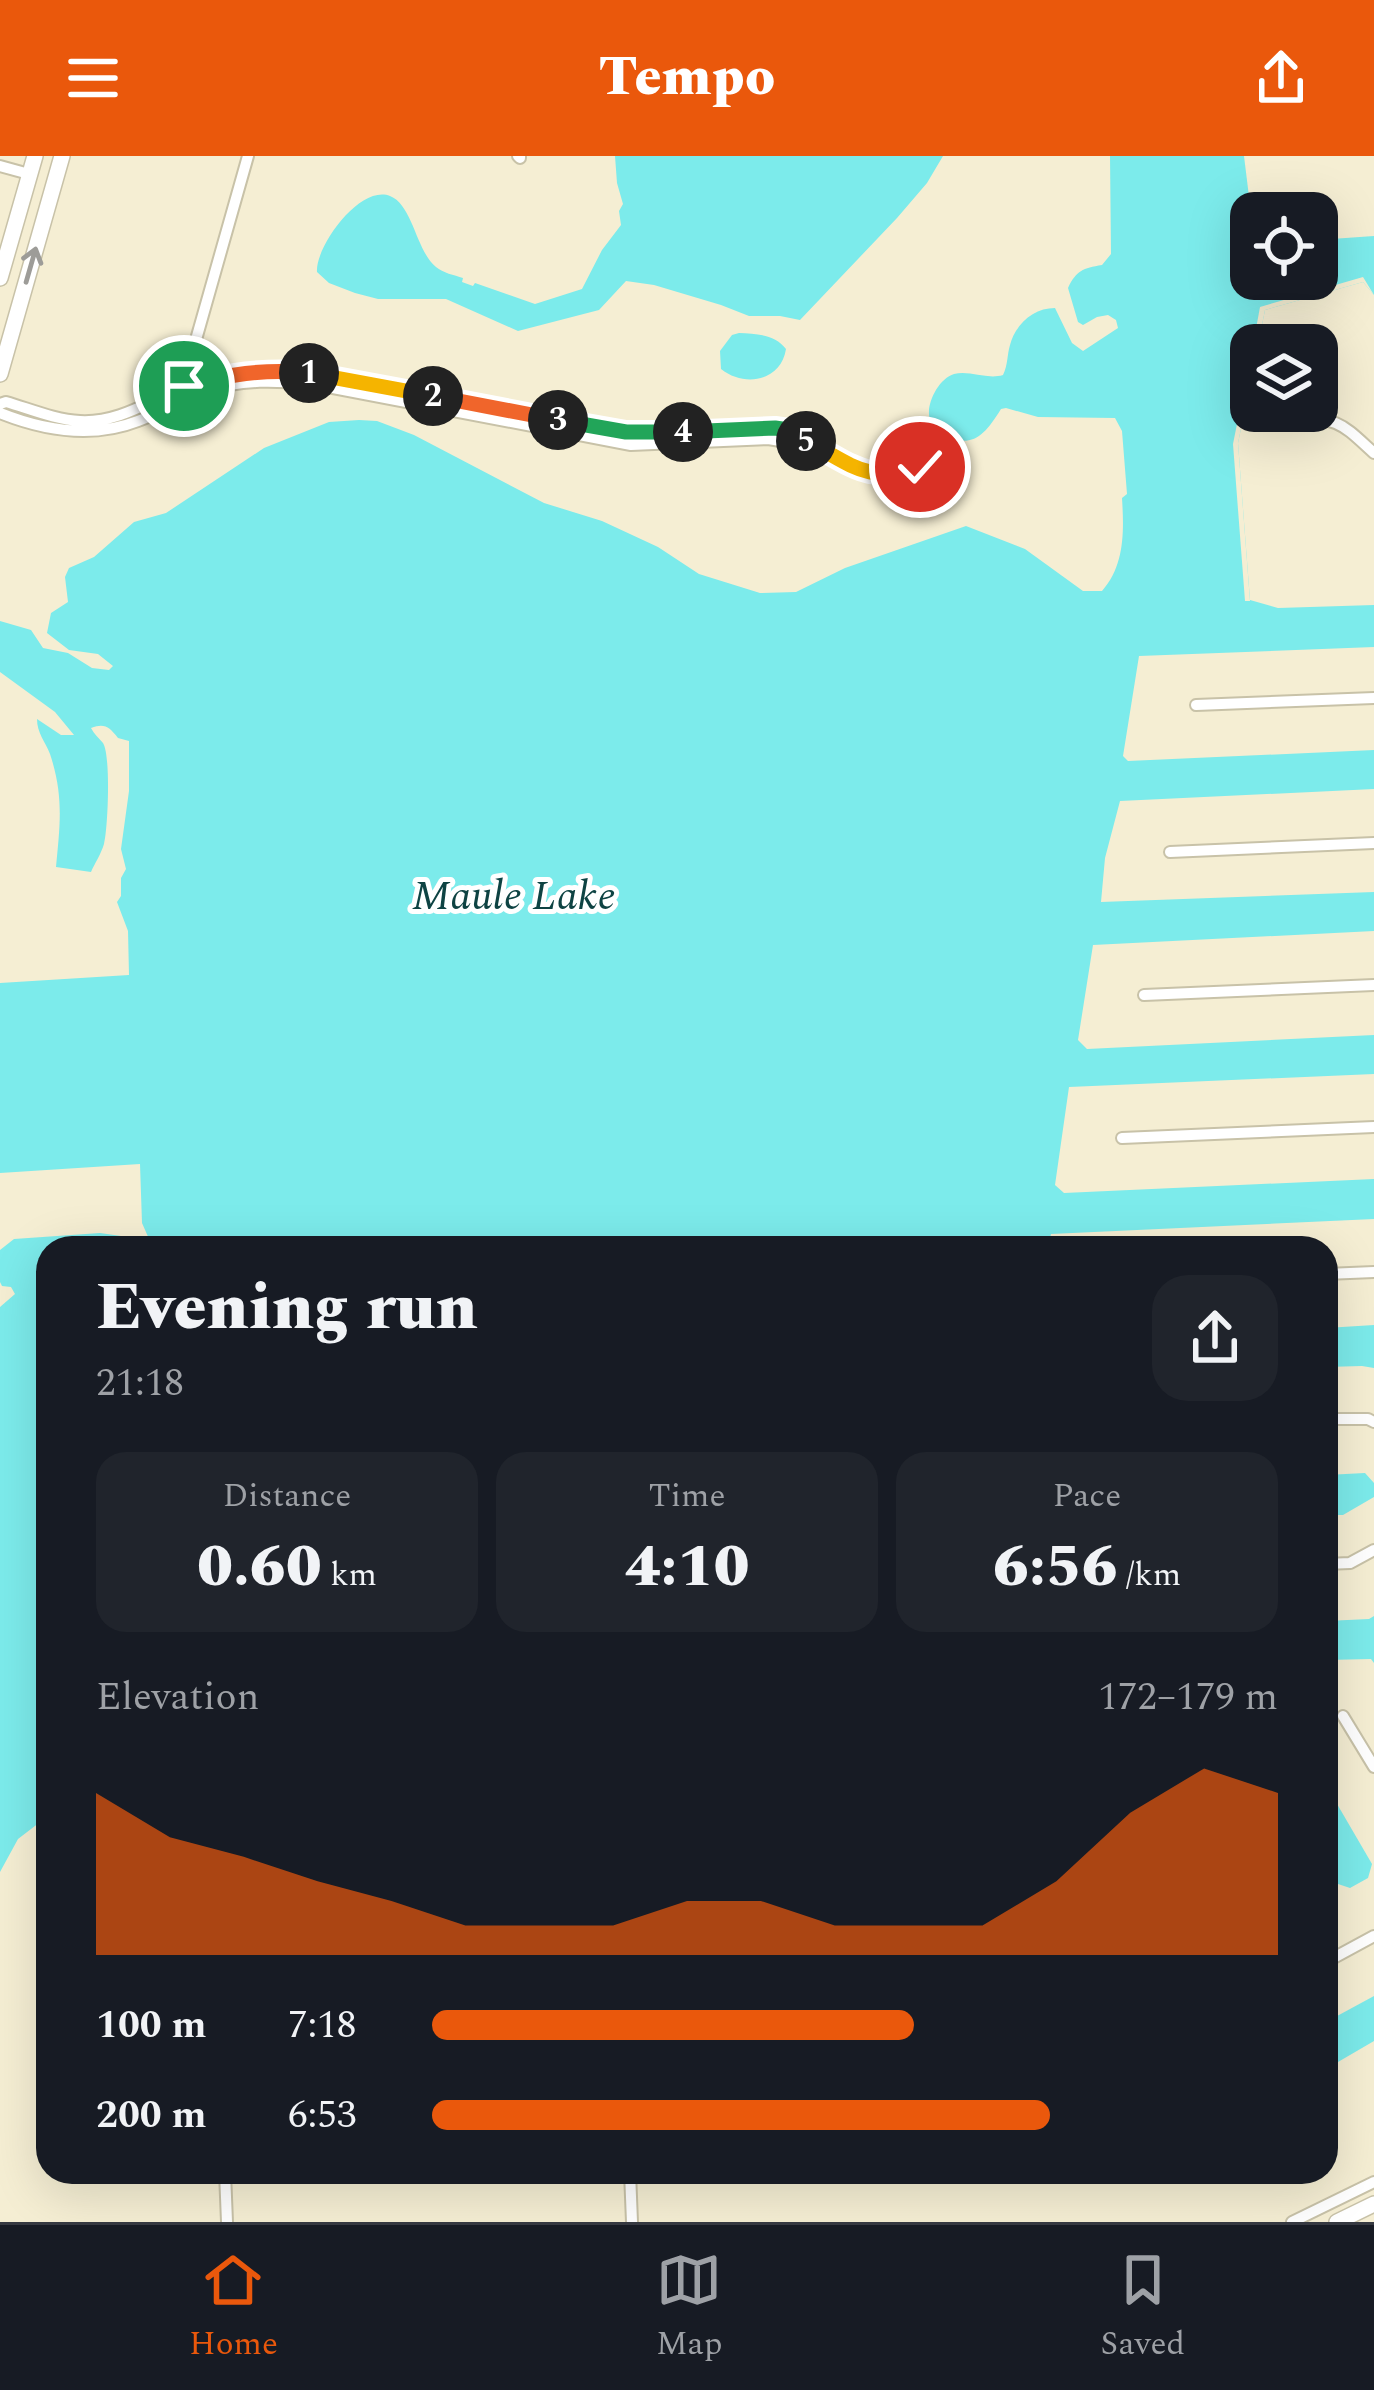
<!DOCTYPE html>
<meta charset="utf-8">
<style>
body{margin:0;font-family:Spectral,serif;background:#20242c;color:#f1f3f6;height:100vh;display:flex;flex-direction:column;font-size:45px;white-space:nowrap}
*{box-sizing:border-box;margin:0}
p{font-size:39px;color:#9ea1a6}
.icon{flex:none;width:66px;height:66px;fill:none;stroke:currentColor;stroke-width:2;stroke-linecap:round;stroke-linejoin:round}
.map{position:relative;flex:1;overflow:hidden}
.drawer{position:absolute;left:36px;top:1080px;width:1302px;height:948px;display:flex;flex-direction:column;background:#171b24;border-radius:36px;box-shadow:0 12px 48px #0002}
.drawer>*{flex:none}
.controls{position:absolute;left:1230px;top:36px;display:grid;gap:24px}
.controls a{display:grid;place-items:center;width:108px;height:108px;border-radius:24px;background:#171b24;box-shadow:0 12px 48px #0002;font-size:60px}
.pin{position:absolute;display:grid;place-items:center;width:102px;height:102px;color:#fff;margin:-51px;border:6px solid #fff;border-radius:50%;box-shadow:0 3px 12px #0007}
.km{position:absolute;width:60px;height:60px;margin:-30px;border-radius:50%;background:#222;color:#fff;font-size:33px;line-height:60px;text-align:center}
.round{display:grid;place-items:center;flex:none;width:126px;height:126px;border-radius:36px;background:#20242c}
.headline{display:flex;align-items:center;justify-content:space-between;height:204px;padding:0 60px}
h1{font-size:66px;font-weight:800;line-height:90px}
.stats{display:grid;grid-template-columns:repeat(3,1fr);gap:18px;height:204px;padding:12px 60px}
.stats div{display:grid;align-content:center;border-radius:30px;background:#20242c;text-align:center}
.stats b{font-size:60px;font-weight:800}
.stats small{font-size:33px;font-weight:400}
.stats p{font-size:33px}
.chart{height:336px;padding:24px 60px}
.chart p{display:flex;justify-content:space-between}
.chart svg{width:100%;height:216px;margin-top:12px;fill:#ea580c;opacity:.7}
ul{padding:0 60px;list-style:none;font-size:39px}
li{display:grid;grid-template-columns:192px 144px 1fr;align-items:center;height:90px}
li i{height:30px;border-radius:15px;background:#ea580c}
header{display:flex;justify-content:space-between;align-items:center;height:156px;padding:0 60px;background:#ea580c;color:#fff;font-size:54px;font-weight:800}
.dock{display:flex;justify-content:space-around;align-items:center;height:168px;border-top:3px solid #363941;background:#171b24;font-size:33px;color:#9ea1a6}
.dock a{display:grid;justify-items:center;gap:6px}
.dock .selected{color:#ea580c}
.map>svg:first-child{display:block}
.water{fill:#7cebeb}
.pier{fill:#f5eed3}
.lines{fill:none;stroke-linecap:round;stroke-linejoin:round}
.minor-casing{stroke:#c8c2a8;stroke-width:14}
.primary-casing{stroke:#c8c2a8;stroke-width:18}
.minor{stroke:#fff;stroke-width:10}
.primary{stroke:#fff;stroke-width:15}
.oneway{stroke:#9d9c98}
.split-1-casing{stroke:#fff;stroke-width:24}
.split-2-casing{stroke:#fff;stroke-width:24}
.split-3-casing{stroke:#fff;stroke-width:24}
.split-4-casing{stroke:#fff;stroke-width:24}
.split-5-casing{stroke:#fff;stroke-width:24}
.split-6-casing{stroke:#fff;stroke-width:24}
.split-1{stroke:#f0652b;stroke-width:15}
.split-2{stroke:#f5b400;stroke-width:15}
.split-3{stroke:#f0652b;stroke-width:15}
.split-4{stroke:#22a559;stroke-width:15}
.split-5{stroke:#22a559;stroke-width:15}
.split-6{stroke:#f5b400;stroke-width:15}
.labels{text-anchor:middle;stroke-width:10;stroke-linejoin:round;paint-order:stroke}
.water-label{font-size:42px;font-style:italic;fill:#0e4343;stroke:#fff}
</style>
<header><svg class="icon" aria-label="menu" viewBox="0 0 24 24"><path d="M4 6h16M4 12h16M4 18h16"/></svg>Tempo<svg class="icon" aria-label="share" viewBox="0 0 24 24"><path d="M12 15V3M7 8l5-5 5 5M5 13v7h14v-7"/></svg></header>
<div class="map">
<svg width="1374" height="2066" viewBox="0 0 1374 2066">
<rect width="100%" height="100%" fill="#f5eed3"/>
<path class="water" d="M615 0H943L927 27 897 62 800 164 780 160H749L721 149 654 129 626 125 599 154 518 175 446 143H378L355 137 329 127 317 116C315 91 360 28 390 40 413 49 416 95 436 111 443 117 454 119 463 122L462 126 473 130 475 127 535 148 582 133 602 94 621 69 619 55 623 48 617 27Z
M1110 0H1244L1251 57V123H1317V84L1374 80V139L1363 126 1265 154 1258 189H1251V224L1238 287 1250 444 1278 452 1374 449V491L1139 500 1123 600 1128 605 1374 594V633L1120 645 1105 702 1101 746 1374 736V775L1093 789 1078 884 1087 893 1374 879V918L1069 931 1055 1029 1064 1037 1374 1023V1063L1051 1078 1048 1092H153L142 1067 140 1008 0 1017V827L129 819 128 775 117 746 121 740V722L126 713 121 693 129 635V585L118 582C109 571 105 567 91 572 94 578 99 582 103 587 111 599 108 673 104 688 101 698 95 707 91 716L56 711C60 669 64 640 50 598 45 585 37 577 37 563L61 579H74L55 556 0 516V465L31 474 43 492 68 497 92 512 109 514 113 510 98 498 69 494 47 477 51 457 68 446 65 421 69 412 94 401 134 366 166 357 264 292 329 266 359 264 377 265 414 279 544 347 602 365 658 391 699 418 760 437 796 436 845 412 966 370 1025 393 1083 435H1102C1125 409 1124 375 1122 342L1127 338 1122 275 1115 262 1038 261 1006 252 1001 253C983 282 971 294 937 277 934 272 929 265 929 258 928 244 940 222 954 218 970 214 987 224 1003 219 1008 209 1007 199 1010 189 1016 167 1034 152 1055 152L1072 187 1083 195 1118 172 1116 164 1108 159 1097 161 1083 169 1078 166 1068 132C1076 115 1083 112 1102 109L1111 98Z
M739 177C756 178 775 178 786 193 781 225 745 232 721 213L720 195 732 179Z
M100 1077 121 1080 130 1092H48V1660L18 1683 0 1716V1151L15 1138 11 1131 2 1130 0 1126V1094L14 1083Z
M1374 1169V1212L1362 1210 1326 1211V1172Z
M1365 1317 1374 1327V1341L1343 1359H1326V1319Z
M1374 1460V1507L1371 1503 1326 1504V1465L1369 1463Z
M1326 1629 1372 1708 1368 1722 1350 1732 1338 1728 1326 1708Z
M1374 1840V1885L1326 1913V1866Z"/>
<path class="pier" d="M1363 121 1374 139 1363 126 1265 154 1258 189H1253L1260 151Z
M1251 198V224L1238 287 1250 445H1245L1233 288Z"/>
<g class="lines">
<g class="minor-casing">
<path id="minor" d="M518 0 520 2V0
M0 10 29 18
M185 234 184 226 248 0
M0 248 6 246C30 253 56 264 80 265 117 267 146 247 179 233 213 218 254 214 291 216L626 276 762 272 789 274 867 317 893 318 934 308
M0 257C45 275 92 283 138 265 162 256 184 243 208 235 242 223 277 225 312 228L631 289 768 283 793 287 804 284
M1294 264C1338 260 1343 269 1374 297
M1196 549 1374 542
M1170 696 1374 687
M1144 839 1374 829
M1122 982 1374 971
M1326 1118 1374 1116
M1326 1263H1368L1374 1266
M1326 1408 1350 1407 1374 1394
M1343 1560 1374 1611
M1326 1806 1374 1780
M225 2016 227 2066
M630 2016 632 2066
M1292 2066 1374 2026"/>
</g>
<g class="primary-casing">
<path id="primary" d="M0 122 35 0
M0 218 62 0
M1337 2066 1374 2048"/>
</g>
<use href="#minor" class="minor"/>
<use href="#primary" class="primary"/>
</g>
<defs><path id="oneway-shaft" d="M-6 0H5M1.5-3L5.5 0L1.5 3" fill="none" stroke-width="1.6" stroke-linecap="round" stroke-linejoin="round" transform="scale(3)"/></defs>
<use class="oneway" href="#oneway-shaft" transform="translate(31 109) rotate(-74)"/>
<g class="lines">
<g class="split-1-casing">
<path id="split-1" d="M184 230C226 219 265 212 309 217"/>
</g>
<g class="split-2-casing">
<path id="split-2" d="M309 217 433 240"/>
</g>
<g class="split-3-casing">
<path id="split-3" d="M433 240 558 264"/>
</g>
<g class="split-4-casing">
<path id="split-4" d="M558 264 626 276H683"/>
</g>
<g class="split-5-casing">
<path id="split-5" d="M683 276 775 272 789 274 806 285"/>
</g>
<g class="split-6-casing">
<path id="split-6" d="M806 285C852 308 865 328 920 311"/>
</g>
<use href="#split-1" class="split-1"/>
<use href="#split-2" class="split-2"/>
<use href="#split-3" class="split-3"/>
<use href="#split-4" class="split-4"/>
<use href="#split-5" class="split-5"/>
<use href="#split-6" class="split-6"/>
</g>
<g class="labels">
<g class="water-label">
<text x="514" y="753">Maule Lake</text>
</g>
</g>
</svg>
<div class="controls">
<a><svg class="icon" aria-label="locate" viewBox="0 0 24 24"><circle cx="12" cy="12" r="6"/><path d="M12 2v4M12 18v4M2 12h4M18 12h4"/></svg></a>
<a><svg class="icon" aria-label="layers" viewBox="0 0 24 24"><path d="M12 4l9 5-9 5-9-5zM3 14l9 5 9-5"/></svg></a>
</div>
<div class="pin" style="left:184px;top:230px;background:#1e9e55"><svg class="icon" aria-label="arrive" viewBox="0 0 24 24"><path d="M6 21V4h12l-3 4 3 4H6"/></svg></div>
<div class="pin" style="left:920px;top:311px;background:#d93025"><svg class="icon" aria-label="check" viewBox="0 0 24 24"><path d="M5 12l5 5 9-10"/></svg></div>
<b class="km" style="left:309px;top:217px">1</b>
<b class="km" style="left:433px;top:240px">2</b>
<b class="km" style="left:558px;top:264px">3</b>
<b class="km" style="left:683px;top:276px">4</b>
<b class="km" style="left:806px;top:285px">5</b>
<section class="drawer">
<div class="headline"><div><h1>Evening run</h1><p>21:18</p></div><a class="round"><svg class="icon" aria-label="share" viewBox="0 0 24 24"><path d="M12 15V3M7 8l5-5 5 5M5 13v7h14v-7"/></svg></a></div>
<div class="stats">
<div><p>Distance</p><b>0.60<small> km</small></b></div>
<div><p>Time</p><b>4:10</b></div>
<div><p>Pace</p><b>6:56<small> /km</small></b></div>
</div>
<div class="chart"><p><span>Elevation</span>172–179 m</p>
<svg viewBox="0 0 160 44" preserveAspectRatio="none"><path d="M0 44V11L10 20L20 24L30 29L40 33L50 38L60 38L70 38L80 33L90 33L100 38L110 38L120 38L130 29L140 15L150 6L160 11V44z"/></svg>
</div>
<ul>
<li><b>100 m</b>7:18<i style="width:57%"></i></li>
<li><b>200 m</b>6:53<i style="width:73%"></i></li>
</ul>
</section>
</div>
<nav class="dock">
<a class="selected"><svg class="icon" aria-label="home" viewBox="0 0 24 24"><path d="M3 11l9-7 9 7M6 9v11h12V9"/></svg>Home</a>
<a><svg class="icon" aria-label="map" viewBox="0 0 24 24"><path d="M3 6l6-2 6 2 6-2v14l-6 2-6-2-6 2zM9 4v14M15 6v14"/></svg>Map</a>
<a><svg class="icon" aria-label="saved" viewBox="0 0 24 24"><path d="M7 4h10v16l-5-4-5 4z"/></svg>Saved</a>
</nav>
